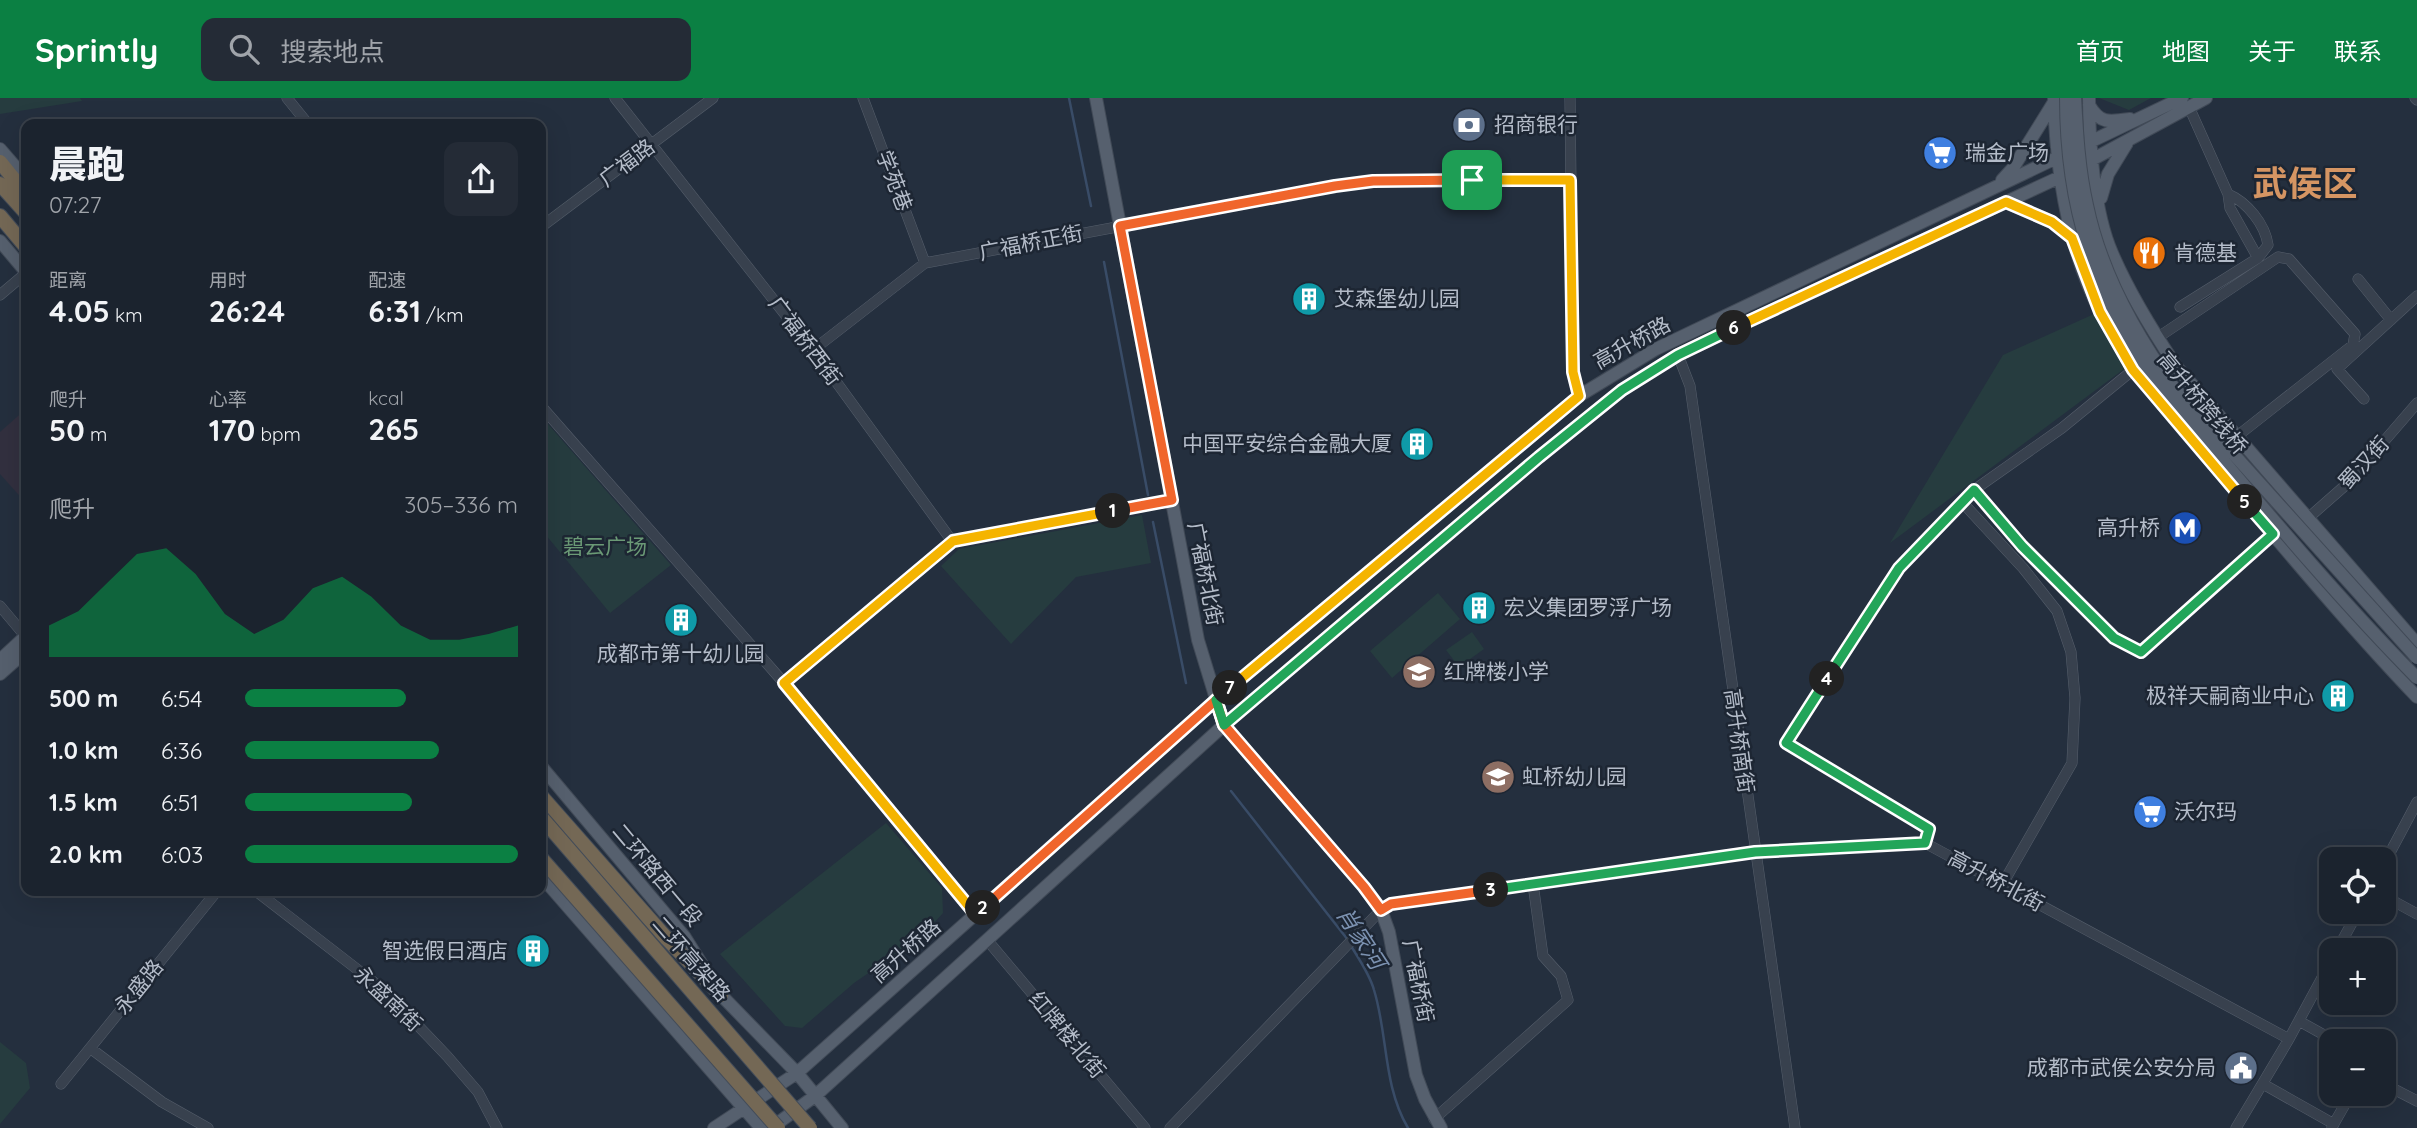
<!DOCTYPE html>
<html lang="zh">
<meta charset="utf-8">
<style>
body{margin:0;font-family:Quicksand,"Noto Sans SC",sans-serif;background:#242b36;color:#f1f3f6;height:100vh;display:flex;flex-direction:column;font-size:26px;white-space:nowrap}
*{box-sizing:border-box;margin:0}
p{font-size:23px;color:#a0a4aa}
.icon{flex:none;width:38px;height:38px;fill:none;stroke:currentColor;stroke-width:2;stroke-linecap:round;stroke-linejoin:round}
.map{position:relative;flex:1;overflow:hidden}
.sheet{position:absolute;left:21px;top:21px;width:525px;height:777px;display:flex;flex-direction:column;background:#1b232e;border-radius:14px;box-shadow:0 7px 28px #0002,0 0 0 2px #39404a}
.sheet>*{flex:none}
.buttons{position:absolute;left:2319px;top:749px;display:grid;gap:14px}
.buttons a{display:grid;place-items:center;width:77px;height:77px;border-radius:14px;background:#1b232e;box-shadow:0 7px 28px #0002,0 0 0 2px #39404a;font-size:35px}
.pin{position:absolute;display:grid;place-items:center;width:60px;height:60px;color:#fff;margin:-30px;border-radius:14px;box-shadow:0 4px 10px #0006}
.km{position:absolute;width:35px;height:35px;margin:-18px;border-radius:50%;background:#222;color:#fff;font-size:19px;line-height:35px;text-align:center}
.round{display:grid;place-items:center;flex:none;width:74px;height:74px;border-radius:14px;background:#242b36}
.summary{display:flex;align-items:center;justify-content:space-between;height:119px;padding:0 28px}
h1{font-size:38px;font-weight:800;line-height:52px}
.metrics{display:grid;grid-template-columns:repeat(3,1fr);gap:10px;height:119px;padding:7px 28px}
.metrics div{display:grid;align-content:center}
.metrics b{font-size:30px;font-weight:800}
.metrics small{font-size:19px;font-weight:400}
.metrics p{font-size:19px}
.chart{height:196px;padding:14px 28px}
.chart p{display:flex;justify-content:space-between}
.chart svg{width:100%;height:126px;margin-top:7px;fill:#0b8043;opacity:.7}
ul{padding:0 28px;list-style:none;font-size:23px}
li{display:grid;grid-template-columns:112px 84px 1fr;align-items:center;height:52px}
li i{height:18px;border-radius:9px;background:#0b8043}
header{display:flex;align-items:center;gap:42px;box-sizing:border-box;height:98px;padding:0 35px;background:#0b8043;color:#fff}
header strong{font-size:33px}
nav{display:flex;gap:38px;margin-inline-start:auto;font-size:24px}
.search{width:490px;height:63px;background:#242b36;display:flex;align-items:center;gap:18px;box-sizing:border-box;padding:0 24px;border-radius:14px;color:#a0a4aa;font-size:26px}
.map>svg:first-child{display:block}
.medical{fill:#32303f}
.green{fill:#263c3f}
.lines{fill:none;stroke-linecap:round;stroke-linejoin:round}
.stream{stroke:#394c67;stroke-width:2.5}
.minor-casing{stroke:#565f6c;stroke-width:11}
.major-casing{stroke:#414a57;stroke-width:14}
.highway-casing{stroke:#434c59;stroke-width:16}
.minor{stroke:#38414e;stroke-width:10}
.major{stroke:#56606e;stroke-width:12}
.highway{stroke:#746855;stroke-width:14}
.major-bridge-casing{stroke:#414a57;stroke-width:14;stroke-linecap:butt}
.highway-bridge-casing{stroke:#434c59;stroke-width:16;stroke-linecap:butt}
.major-bridge{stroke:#56606e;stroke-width:12}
.highway-bridge{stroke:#746855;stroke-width:14}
.split-1-casing{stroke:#fff;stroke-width:14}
.split-2-casing{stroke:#fff;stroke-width:14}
.split-3-casing{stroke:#fff;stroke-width:14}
.split-4-casing{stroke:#fff;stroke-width:14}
.split-5-casing{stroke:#fff;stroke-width:14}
.split-6-casing{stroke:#fff;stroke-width:14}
.split-7-casing{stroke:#fff;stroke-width:14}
.split-8-casing{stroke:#fff;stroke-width:14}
.split-1{stroke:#f0652b;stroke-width:9}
.split-2{stroke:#f5b400;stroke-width:9}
.split-3{stroke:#f0652b;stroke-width:9}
.split-4{stroke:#22a559;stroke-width:9}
.split-5{stroke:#22a559;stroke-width:9}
.split-6{stroke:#f5b400;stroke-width:9}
.split-7{stroke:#22a559;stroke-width:9}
.split-8{stroke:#f5b400;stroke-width:9}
.labels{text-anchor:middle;stroke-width:5;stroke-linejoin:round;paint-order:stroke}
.poi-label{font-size:21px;fill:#b4bcc9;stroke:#1d2633;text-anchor:start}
.street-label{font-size:21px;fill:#b4bcc9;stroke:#1d2633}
.park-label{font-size:21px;fill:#6b9a76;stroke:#1d2633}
.water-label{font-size:23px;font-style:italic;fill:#7c92b1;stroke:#1d2633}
.town-label{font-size:35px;font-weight:bold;fill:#d59563;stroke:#1d2633}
</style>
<header>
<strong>Sprintly</strong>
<div class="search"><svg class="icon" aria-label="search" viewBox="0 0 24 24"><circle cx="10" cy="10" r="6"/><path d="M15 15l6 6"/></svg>搜索地点</div>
<nav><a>首页</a><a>地图</a><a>关于</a><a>联系</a></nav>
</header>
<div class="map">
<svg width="2417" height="1030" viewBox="0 0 2417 1030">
<rect width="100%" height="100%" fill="#242f3e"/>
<path class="medical" d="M26 311V405L0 376V334Z"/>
<path class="green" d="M0 0H80L82 3 0 16Z
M2099 0H2151L2129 12Z
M2094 216 2124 271 1890 445 2003 257Z
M541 318 671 467 610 515 541 431Z
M1142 417 1151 465 1076 479 1011 546 941 468 959 451Z
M1438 495 1460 521 1392 580 1370 553Z
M1472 534 1484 551 1459 569 1446 552Z
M886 725 942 790 943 815 922 838 854 885 802 930 785 928 720 856Z
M0 944 26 965 30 990 0 1026Z"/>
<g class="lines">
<path class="stream" d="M1069 0 1091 108
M1104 164 1148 397
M1153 424 1186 585
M1231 693 1348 842
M1351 848C1359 861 1370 877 1374 892 1388 937 1383 988 1408 1030"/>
<g class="minor-casing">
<path id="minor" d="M287 0 308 26
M615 0 813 252 952 443
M863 0 925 165
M1570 0 1573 274 1579 298
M2415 0 2417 2
M2228 96 2230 110 2258 160
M541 129 713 0
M2358 181 2391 222
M0 197 26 175
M2180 209 2258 160 2268 147C2265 126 2247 104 2228 96L2189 9
M2157 240 2278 159 2289 161 2355 236 2353 247 2236 339
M813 252 925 165 1335 88 1373 83 1570 82
M1678 257 1690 288 1795 1030
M2364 301 2337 271 2417 198
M541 308 784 585 976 817
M1974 392 2022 448 2114 540 2141 554 2273 436
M1962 404 2023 470 2057 513 2071 554 2075 600 2072 665 2002 787
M2307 421 2348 385 2417 305
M0 508 26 539
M784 585 952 443 1172 402
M1925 745 1929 731 1786 645 1899 470 1974 392 2062 330 2133 272
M2384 766 2417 704
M256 793 384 892 447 958 478 994 497 1030
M2384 798 2417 816
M988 843 1145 1030
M2337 852 2358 814
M2299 923 2335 943
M90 950 162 1004 208 1030
M61 986 217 793
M2263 986 2334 1026
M2386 987 2417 1003
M1434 1021 1568 902 1561 878 1543 858 1533 786
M2332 1029 2351 996
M1170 1030 1354 840 1381 812 1391 806 1755 753 1925 745 2289 941
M2236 1030 2289 941 2331 863"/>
</g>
<g class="major-casing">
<path id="major" d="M1096 0 1198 542 1224 627 1364 789 1381 812 1389 834 1416 977 1425 1001 1441 1030
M2054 0C2056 73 2067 149 2101 215 2134 280 2185 333 2232 388 2292 459 2352 531 2417 599
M2089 0C2089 45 2094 114 2112 155 2129 195 2152 232 2176 268L2417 546
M2089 7C2100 26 2109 24 2130 21
M0 51 26 81
M2002 82 2013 70 2054 4
M2101 100 2108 76 2127 45
M2006 104 2052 124 2072 140
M0 143 26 174
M0 562 26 538
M0 576 26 553
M541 668 684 838 721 897 797 975 842 1030
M541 778 761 1030
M714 1030 797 975 1216 602 1579 298 1656 251 2182 0
M771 1030 815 998 1224 627 1539 359 1622 292 1678 257 1728 233 2060 79 2206 0"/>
</g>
<g class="highway-casing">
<path id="highway" d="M0 64 26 96
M0 86 26 115
M0 118 26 149
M541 698 667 841 721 897"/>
</g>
<use href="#minor" class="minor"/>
<use href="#major" class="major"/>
<use href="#highway" class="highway"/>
<g class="major-bridge-casing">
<path id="major-bridge" d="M2066 0C2066 108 2094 197 2157 284 2242 384 2325 487 2417 580
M2075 0C2077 36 2079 72 2087 107 2101 174 2135 236 2175 291L2417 560"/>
</g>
<g class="highway-bridge-casing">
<path id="highway-bridge" d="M541 719 810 1030
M541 760 778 1030"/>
</g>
<use href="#major-bridge" class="major-bridge"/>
<use href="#highway-bridge" class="highway-bridge"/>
</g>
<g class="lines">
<g class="split-1-casing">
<path id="split-1" d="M1113 413 1172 402 1120 128 1335 88 1373 83 1472 82"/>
</g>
<g class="split-2-casing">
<path id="split-2" d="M983 810 976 817 784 585 953 443 1113 413"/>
</g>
<g class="split-3-casing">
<path id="split-3" d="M983 810 1216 602 1224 627 1364 789 1381 812 1391 806 1491 792"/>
</g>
<g class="split-4-casing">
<path id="split-4" d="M1491 792 1755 754 1925 745 1929 731 1786 645 1827 581"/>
</g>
<g class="split-5-casing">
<path id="split-5" d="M1827 581 1899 470 1974 392 2022 448 2114 540 2141 554 2273 436 2245 404"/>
</g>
<g class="split-6-casing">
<path id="split-6" d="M1734 230 2006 104 2052 124 2072 140 2100 214 2133 272 2245 404"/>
</g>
<g class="split-7-casing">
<path id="split-7" d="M1230 590 1216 602 1224 627 1539 359 1622 292 1678 257 1734 230"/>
</g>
<g class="split-8-casing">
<path id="split-8" d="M1230 590 1579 298 1573 274 1570 82H1472"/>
</g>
<use href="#split-1" class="split-1"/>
<use href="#split-2" class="split-2"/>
<use href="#split-3" class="split-3"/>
<use href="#split-4" class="split-4"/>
<use href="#split-5" class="split-5"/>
<use href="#split-6" class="split-6"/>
<use href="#split-7" class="split-7"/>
<use href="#split-8" class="split-8"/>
</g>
<defs>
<g id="bank-disc" transform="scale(1.75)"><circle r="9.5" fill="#5c6f8a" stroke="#1d2633"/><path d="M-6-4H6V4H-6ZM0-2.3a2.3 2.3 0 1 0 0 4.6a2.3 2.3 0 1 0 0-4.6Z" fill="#fff"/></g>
<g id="supermarket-disc" transform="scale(1.75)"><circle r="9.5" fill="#3f7fe0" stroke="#1d2633"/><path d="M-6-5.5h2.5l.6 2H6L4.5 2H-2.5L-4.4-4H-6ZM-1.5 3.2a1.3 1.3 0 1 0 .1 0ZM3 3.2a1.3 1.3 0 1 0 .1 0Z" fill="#fff"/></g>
<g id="restaurant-disc" transform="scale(1.75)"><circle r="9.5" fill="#e8710a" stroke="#1d2633"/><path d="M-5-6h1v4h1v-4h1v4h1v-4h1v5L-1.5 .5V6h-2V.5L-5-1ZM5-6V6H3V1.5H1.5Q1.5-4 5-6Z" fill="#fff"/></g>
<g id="building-disc" transform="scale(1.75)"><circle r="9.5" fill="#0f9aa8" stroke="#1d2633"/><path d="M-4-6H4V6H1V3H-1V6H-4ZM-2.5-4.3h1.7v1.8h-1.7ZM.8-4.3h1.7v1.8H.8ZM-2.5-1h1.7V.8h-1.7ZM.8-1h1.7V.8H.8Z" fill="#fff"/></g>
<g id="metro-disc" transform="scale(1.75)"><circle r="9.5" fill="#1a4fb4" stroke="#1d2633"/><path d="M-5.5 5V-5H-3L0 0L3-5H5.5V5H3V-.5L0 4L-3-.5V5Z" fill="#fff"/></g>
<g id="school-disc" transform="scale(1.75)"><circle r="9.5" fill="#8d6e63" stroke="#1d2633"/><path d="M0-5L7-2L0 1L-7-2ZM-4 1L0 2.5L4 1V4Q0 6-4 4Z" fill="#fff"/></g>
<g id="civic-disc" transform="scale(1.75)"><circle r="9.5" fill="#5c6f8a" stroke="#1d2633"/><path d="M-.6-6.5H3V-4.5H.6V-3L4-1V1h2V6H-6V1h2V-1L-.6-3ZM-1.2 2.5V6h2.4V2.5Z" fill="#fff"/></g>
</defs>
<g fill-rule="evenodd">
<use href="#bank-disc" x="1469" y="27"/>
<use href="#supermarket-disc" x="1940" y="55"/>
<use href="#restaurant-disc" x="2149" y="155"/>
<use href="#building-disc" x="1309" y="201"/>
<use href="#building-disc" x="1417" y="346"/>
<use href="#metro-disc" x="2185" y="430"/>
<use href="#building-disc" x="1479" y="510"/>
<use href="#building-disc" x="681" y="522"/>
<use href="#school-disc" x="1419" y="574"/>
<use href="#building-disc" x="2338" y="598"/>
<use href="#school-disc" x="1498" y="679"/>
<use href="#supermarket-disc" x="2150" y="714"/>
<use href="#building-disc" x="533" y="853"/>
<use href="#civic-disc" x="2241" y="970"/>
</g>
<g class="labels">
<g class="poi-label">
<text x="1494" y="34">招商银行</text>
<text x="1965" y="62">瑞金广场</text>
<text x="2174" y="162">肯德基</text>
<text x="1334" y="208">艾森堡幼儿园</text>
<text x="1392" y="353" text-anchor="end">中国平安综合金融大厦</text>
<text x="2160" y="437" text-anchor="end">高升桥</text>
<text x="1504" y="517">宏义集团罗浮广场</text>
<text x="681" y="563" text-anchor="middle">成都市第十幼儿园</text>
<text x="1444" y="581">红牌楼小学</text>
<text x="2314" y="605" text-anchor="end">极祥天嗣商业中心</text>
<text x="1522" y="686">虹桥幼儿园</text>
<text x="2174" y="721">沃尔玛</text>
<text x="508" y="860" text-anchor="end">智选假日酒店</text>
<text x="2216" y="977" text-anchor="end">成都市武侯公安分局</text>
</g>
<g class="street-label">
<text transform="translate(627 65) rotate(-37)" y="7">广福路</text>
<text transform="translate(894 83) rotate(69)" y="7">学苑巷</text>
<text transform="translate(1031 145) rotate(-11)" y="7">广福桥正街</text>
<text transform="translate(805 243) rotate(53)" y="7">广福桥西街</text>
<text transform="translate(1632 245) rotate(-29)" y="7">高升桥路</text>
<text transform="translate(2202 305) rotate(50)" y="7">高升桥跨线桥</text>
<text transform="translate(2364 365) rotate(-48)" y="7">蜀汉街</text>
<text transform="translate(1205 476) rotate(79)" y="7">广福桥北街</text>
<text transform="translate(1739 643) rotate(82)" y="7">高升桥南街</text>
<text transform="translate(657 777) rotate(50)" y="7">二环路西一段</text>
<text transform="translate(1996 783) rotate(28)" y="7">高升桥北街</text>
<text transform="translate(906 853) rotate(-41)" y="7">高升桥路</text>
<text transform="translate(691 861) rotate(49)" y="7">二环高架路</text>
<text transform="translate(1418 883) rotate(79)" y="7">广福桥街</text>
<text transform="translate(139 889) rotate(-51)" y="7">永盛路</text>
<text transform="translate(388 901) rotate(43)" y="7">永盛南街</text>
<text transform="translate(1067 937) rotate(50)" y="7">红牌楼北街</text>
</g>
<g class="park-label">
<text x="605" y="456">碧云广场</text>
</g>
<g class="water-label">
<text transform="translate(1361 840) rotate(57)" y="8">肖家河</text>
</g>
<g class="town-label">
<text x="2305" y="98">武侯区</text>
</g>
</g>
</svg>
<div class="buttons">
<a><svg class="icon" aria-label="locate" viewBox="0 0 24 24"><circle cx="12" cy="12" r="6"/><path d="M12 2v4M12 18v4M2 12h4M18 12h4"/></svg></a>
<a>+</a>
<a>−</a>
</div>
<div class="pin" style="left:1472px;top:82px;background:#1e9e55"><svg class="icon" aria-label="arrive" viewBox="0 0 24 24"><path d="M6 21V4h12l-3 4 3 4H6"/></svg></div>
<b class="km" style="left:1113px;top:413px">1</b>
<b class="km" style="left:983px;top:810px">2</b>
<b class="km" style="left:1491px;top:792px">3</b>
<b class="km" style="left:1827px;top:581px">4</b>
<b class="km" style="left:2245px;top:404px">5</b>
<b class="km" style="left:1734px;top:230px">6</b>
<b class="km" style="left:1230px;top:590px">7</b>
<section class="sheet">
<div class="summary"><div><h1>晨跑</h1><p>07:27</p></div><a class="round"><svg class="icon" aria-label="share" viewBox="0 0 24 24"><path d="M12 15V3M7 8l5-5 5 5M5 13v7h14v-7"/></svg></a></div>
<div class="metrics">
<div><p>距离</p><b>4.05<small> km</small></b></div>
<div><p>用时</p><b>26:24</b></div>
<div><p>配速</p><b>6:31<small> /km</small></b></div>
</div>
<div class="metrics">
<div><p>爬升</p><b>50<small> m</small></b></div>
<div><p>心率</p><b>170<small> bpm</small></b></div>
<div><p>kcal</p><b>265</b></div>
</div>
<div class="chart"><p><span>爬升</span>305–336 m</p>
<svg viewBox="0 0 160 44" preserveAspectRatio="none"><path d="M0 44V33L10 28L20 18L30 8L40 6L50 15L60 29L70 36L80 31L90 20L100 16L110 23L120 33L130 38L140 38L150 36L160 33V44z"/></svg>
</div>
<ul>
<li><b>500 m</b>6:54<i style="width:59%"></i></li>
<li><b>1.0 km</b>6:36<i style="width:71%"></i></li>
<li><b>1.5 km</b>6:51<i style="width:61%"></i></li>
<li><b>2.0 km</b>6:03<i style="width:100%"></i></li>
</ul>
</section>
</div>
